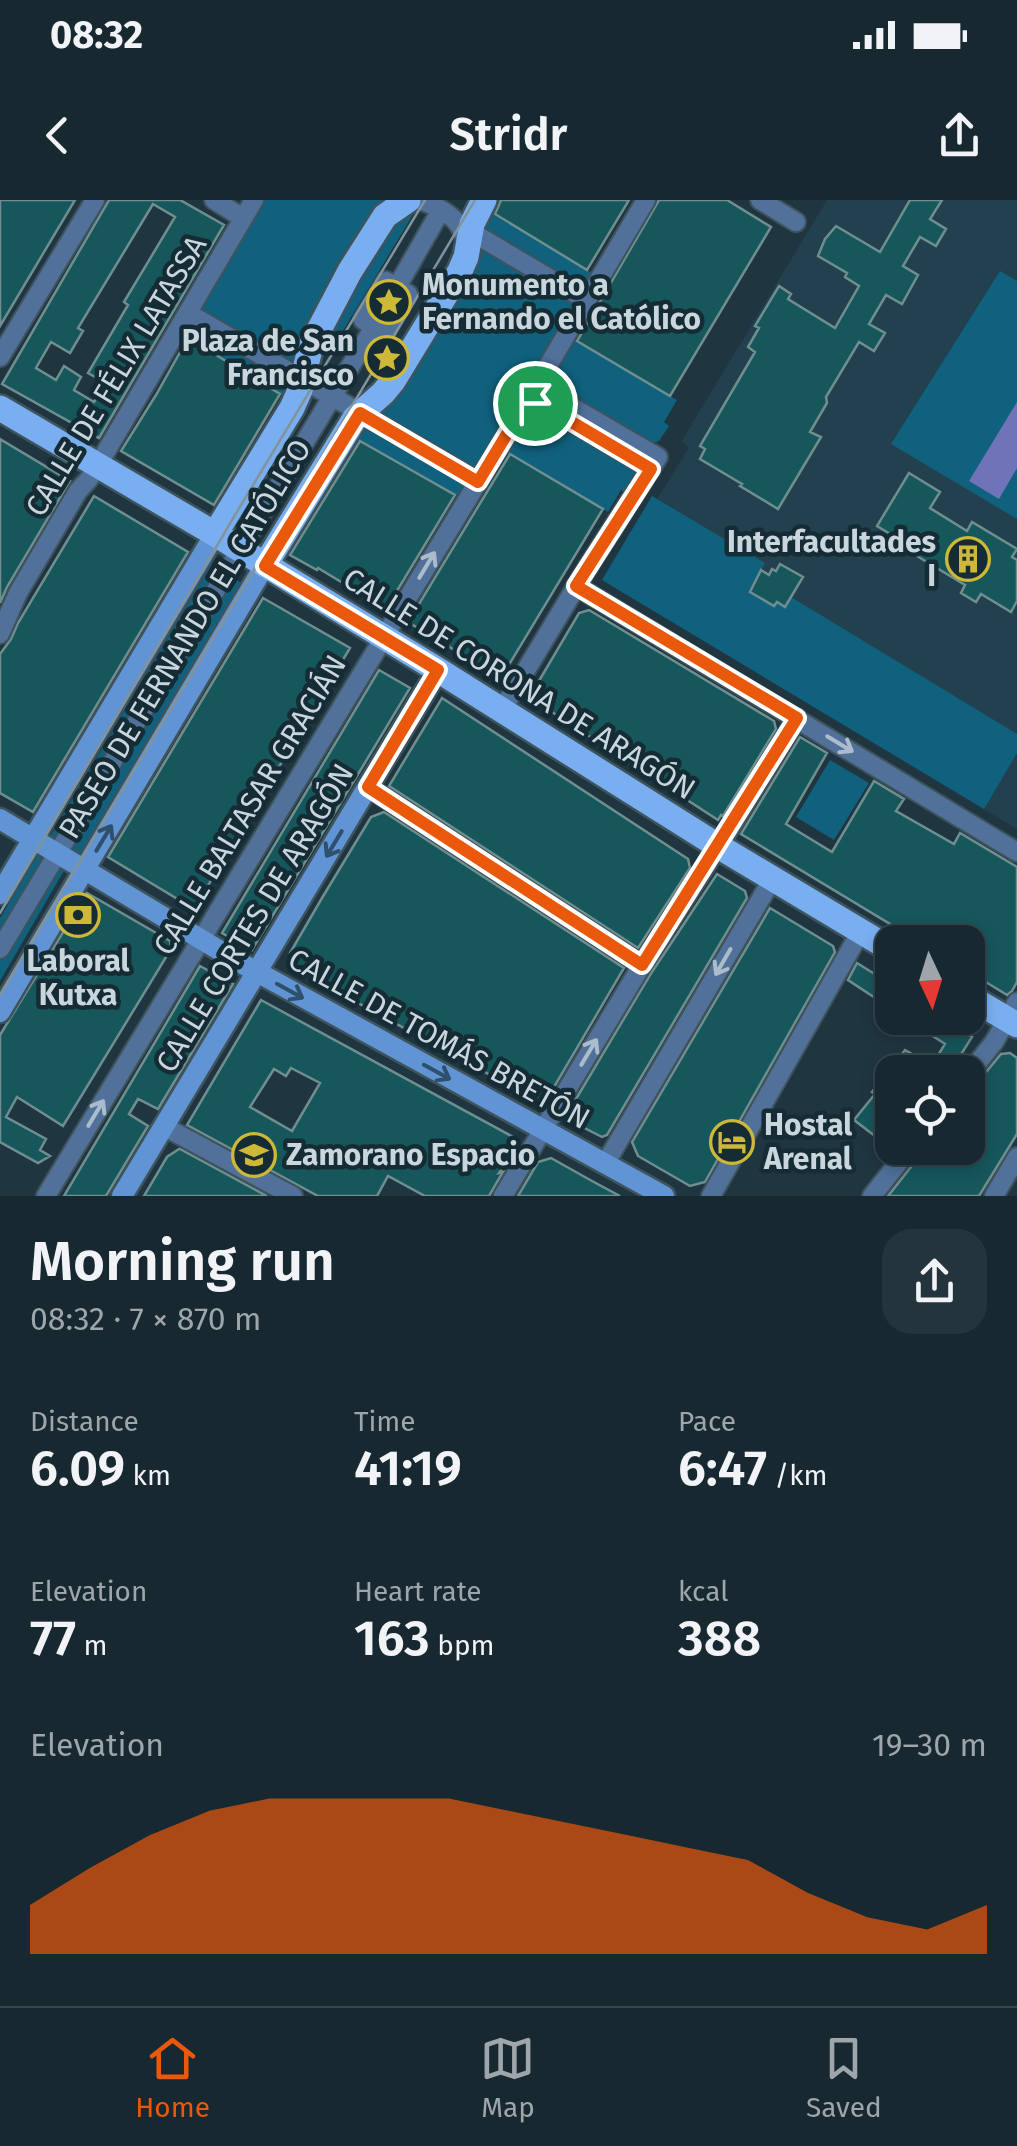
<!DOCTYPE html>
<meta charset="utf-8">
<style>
body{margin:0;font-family:"Fira Sans",sans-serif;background:#24343c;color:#f1f3f6;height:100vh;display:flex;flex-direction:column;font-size:38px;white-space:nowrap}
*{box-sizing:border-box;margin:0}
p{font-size:32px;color:#9ea6ab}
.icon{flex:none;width:55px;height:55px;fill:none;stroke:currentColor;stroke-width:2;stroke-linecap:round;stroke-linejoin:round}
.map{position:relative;height:996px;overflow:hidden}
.details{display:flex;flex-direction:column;background:#172830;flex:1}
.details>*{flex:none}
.needle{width:65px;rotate:176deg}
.fabs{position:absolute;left:875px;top:725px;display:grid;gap:20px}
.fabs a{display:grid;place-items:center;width:110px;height:110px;border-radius:20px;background:#172830;box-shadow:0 5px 15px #0003,0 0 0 2px #36444c;font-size:50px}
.pin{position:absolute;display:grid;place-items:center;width:85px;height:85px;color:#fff;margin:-42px;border:5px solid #fff;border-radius:50%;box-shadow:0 2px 10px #0007}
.round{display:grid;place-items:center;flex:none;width:105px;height:105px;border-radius:30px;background:#24343c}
.overview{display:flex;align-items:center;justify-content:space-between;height:170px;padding:0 30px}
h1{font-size:55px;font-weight:600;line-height:75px}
.stats{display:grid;grid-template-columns:repeat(3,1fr);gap:15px;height:170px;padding:10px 30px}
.stats div{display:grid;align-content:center}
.stats b{font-size:50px;font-weight:600}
.stats small{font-size:28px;font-weight:400}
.stats p{font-size:28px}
.chart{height:280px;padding:20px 30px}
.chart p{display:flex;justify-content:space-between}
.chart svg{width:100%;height:180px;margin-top:10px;fill:#ea580c;opacity:.7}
.status{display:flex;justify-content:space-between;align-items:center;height:70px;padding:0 50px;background:#172830;direction:ltr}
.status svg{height:28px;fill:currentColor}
header{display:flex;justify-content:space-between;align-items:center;height:130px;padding:0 30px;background:#172830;font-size:45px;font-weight:600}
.tabs{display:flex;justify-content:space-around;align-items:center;height:140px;border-top:2px solid #36444c;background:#172830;font-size:28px;color:#9ea6ab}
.tabs a{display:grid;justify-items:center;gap:5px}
.tabs .active{color:#ea580c}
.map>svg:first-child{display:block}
.built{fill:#22404e}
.green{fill:#10617e}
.water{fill:#6f73b8}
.building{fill:#16575c;stroke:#708e90;stroke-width:2.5;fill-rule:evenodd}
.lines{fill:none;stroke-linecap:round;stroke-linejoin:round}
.street-casing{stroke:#3e535c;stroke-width:22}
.secondary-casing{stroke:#3e535c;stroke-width:25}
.primary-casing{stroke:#3e535c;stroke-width:30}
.street{stroke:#51719a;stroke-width:18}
.secondary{stroke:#6094d5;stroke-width:20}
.primary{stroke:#79aff1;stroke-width:25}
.tram{stroke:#82939b;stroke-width:2.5}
.oneway{stroke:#abbdcc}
.oneway2{stroke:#2f506d}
.route-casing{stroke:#fff;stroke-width:20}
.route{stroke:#ea580c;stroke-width:12}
.labels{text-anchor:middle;stroke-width:9;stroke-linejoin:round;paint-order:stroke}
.poi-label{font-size:30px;font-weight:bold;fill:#c9d6dd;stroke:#152c35;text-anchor:start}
.street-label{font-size:30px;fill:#c9d6dd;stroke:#152c35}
</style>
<div class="status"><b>08:32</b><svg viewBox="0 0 49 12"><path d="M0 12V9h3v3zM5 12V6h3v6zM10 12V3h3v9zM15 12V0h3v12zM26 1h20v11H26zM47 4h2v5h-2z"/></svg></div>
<header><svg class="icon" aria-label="back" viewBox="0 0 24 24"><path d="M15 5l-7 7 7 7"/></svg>Stridr<svg class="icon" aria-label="share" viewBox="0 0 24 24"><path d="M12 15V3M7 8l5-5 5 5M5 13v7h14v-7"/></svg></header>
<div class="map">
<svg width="1017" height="996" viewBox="0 0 1017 996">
<rect width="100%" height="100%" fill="#1f3640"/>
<path class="built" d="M827 0H1017V629L602 380 652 296 657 299 682 259 689 247 681 242Z"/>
<path class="green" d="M261 0H400L352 43 322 94 324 112 291 200 181 133Z
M417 8 341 134 331 128 393 26 406 12Z
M484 9 595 75 462 298 350 235 376 209 404 188 408 182 468 79Z
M1000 71 1017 81V319L891 244Z
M572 138 677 200 664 222 669 226 659 241 651 244 631 237 628 229 571 195 563 196 551 184 550 174Z
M531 211 551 214 553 222 610 257 618 255 633 264 636 279 628 294 621 290 608 312 504 250Z
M652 296 765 363 750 392 774 406 777 402 785 407 791 397 1017 534V553L984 609 602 380Z
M211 365 242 383 79 657 49 638Z
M830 560 869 583 834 640 796 617Z
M38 654 65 669 0 781V718Z"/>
<path class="water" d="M1017 202V268L999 299 969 281Z"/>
<path class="building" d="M0 0H75L0 126Z
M109 0H180L224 25 99 238 2 184ZM153 4 175 17 124 102 128 105 88 173 106 183 94 202 74 190 81 177 64 166 56 180 36 168 51 142 70 153 83 131 78 128Z
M501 0H629L587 70 495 14Z
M659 0H727L771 27 670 196 577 141Z
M910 0H942L930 19 946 29 936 46 920 37 903 66 918 75 902 104 886 95 869 124 885 133 874 151 859 142 826 197 827 203 810 232 821 237 778 309 740 286 742 284 700 259 705 249 700 246 755 152 748 147 759 128 755 126 779 86 791 94 788 99 835 128 859 86 845 77 847 73 818 56 825 39 836 26 880 52Z
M188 138 280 194 214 305 121 251 156 195Z
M0 239 70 281 7 387 0 403Z
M360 241 455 295 386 409 318 368 317 370 290 355Z
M510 254 603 309 501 478 408 422Z
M909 273 940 292 930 308 967 331 972 322 1017 349 1012 357 1017 360V401L1011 412 981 394 976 402 961 393 965 385 897 344 900 340 877 326Z
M94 296 188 352 33 612 0 593V454L11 439 18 423Z
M780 364 803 377 785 407 777 402 774 406 750 392 761 370 769 375 772 369 776 371Z
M263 398 350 448 194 709 108 657Z
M589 410 774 521 776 529 723 616 721 615 718 620 535 501 533 491 579 413Z
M379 470 410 488 252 750 222 733Z
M442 498 688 659 690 668 638 748 389 586Z
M800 537 827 553 786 624 832 652 874 581 904 599 896 611 954 644 960 633 1017 667V782L1012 791 1007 795 968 771V742H920L741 634Z
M384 612 624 768 547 899 538 901 292 767 290 753 322 698 371 617Z
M717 674 745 691 747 698 607 935 602 937 569 920 567 914 650 775Z
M87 693 170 741 171 749 63 926 17 897 6 917 46 939 40 950 50 956 38 963 0 942V835Z
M770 708 833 746 835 752 705 982 690 986 638 956 632 942Z
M857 763 892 785V809L848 780Z
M200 766 233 784 158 909 138 899 129 914 148 926 106 996H64Z
M261 800 515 938 518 946 499 973 503 972 489 996H425L388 976 377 996H318L187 925ZM291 868 320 883 292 931 250 907 274 869 286 876Z
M905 818H942L972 837 950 872H892V949L854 920 875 894 872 892 905 850 932 865 945 844Z
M1010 853 1017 858V934L979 996H888L926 948H968V894L1001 854Z
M179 949H180L267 996H144L167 957Z
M551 958 592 981 620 996H518L538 962Z"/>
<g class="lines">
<g class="street-casing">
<path id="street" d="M214 0 243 18
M420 0C441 8 461 18 466 41
M760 0 796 22
M470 31 586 100
M386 81 408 94 385 133 363 120Z
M397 87 437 17
M188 113 478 281
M0 157 95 0
M525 205 535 203 543 205 651 269
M576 386 1017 652
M0 434 18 393 78 291 89 279 98 265 254 0
M502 510 591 362 658 257 550 194 543 184 544 173
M368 587 642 765
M0 749 374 127
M968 875 994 842 1017 802
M165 927 293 996
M605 964 773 678
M46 996 533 191 646 0
M503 996 642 765 728 631 797 518
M711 996 861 731
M872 996 910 948
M994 996 1017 957"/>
</g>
<g class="secondary-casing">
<path id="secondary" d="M0 619 239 762 664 996
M0 694 215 334
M0 812 265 365
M122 996 438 470"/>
</g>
<g class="primary-casing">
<path id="primary" d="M0 208 215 334 438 470 718 646 892 750
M215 334 292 208 300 190 311 145 350 71 385 16 408 0
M265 365 355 218 383 193 393 181 460 71 466 57 472 24 484 0
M968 796 1017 825"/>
</g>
<use href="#street" class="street"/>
<use href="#secondary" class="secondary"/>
<use href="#primary" class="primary"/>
<path class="tram" d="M0 713 238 310 425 0
M0 795 475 0"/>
</g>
<defs><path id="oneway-shaft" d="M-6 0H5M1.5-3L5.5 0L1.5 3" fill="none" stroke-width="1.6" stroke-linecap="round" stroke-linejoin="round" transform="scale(2.5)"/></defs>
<g class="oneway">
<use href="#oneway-shaft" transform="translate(427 365) rotate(-59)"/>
<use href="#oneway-shaft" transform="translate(840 544) rotate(31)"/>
<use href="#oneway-shaft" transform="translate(723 762) rotate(120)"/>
<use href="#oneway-shaft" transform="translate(589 852) rotate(-59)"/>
<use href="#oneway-shaft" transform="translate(96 913) rotate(-59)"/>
</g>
<g class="oneway2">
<use href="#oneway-shaft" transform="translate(104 638) rotate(-59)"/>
<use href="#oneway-shaft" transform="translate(334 644) rotate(121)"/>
<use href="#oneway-shaft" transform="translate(290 791) rotate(29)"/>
<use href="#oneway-shaft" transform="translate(437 872) rotate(29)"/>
</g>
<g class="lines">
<g class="route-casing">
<path id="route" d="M535 203 543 205 651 269 576 386 797 518 642 765 368 587 438 470 265 366 360 213 478 282 525 204Z"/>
</g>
<use href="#route" class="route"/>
</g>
<defs>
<g id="sight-ring" transform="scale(2.25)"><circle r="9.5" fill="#152c35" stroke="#ceb837" stroke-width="1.5"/><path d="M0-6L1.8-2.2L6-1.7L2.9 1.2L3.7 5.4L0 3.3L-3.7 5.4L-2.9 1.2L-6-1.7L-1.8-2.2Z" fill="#ceb837"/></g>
<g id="building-ring" transform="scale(2.25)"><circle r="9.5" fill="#152c35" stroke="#ceb837" stroke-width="1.5"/><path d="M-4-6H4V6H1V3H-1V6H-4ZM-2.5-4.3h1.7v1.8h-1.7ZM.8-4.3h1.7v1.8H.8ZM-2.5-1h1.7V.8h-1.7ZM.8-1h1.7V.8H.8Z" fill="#ceb837"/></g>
<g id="bank-ring" transform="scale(2.25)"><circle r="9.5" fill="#152c35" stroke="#ceb837" stroke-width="1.5"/><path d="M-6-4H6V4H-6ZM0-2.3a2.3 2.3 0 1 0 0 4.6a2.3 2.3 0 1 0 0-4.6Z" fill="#ceb837"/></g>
<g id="hotel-ring" transform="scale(2.25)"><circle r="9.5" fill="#152c35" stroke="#ceb837" stroke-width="1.5"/><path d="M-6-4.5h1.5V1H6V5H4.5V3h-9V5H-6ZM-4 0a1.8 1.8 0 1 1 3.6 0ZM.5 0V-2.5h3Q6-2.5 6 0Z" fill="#ceb837"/></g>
<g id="school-ring" transform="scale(2.25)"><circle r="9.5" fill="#152c35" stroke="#ceb837" stroke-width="1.5"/><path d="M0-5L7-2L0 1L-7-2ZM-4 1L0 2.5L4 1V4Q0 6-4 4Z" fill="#ceb837"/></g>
</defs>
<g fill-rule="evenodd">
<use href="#sight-ring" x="389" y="102"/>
<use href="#sight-ring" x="387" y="158"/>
<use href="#building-ring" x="968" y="359"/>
<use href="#bank-ring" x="78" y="715"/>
<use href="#hotel-ring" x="732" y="942"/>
<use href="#school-ring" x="254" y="955"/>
</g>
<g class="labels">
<g class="poi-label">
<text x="422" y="95">Monumento a<tspan x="422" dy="34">Fernando el Católico</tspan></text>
<text x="354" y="151" text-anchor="end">Plaza de San<tspan x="354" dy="34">Francisco</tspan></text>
<text x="936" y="352" text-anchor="end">Interfacultades<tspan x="936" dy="34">I</tspan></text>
<text x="78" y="771" text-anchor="middle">Laboral<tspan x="78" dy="34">Kutxa</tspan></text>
<text x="764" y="935">Hostal<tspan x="764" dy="34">Arenal</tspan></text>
<text x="286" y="965">Zamorano Espacio</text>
</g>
<g class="street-label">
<text transform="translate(116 176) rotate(-59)" y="10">CALLE DE FÉLIX LATASSA</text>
<text transform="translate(185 439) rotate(-59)" y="10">PASEO DE FERNANDO EL CATÓLICO</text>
<text transform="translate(519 484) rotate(32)" y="10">CALLE DE CORONA DE ARAGÓN</text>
<text transform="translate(250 605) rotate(-59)" y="10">CALLE BALTASAR GRACIÁN</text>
<text transform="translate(255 718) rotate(-59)" y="10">CALLE CORTES DE ARAGÓN</text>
<text transform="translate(439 839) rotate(29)" y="10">CALLE DE TOMÁS BRETÓN</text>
</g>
</g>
</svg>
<div class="fabs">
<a><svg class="needle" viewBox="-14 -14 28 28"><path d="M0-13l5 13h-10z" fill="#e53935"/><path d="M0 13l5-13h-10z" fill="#9ea6ab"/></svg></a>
<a><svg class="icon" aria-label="locate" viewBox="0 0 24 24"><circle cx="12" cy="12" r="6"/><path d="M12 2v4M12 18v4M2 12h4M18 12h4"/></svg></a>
</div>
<div class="pin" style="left:535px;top:203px;background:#1e9e55"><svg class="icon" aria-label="arrive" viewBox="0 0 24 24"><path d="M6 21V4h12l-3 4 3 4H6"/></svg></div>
</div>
<section class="details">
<div class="overview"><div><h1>Morning run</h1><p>08:32 · 7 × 870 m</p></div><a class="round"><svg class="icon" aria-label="share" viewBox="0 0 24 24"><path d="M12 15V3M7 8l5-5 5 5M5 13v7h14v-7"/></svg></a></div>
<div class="stats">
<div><p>Distance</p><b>6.09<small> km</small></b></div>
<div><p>Time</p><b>41:19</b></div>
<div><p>Pace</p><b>6:47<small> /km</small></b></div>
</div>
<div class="stats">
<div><p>Elevation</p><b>77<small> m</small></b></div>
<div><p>Heart rate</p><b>163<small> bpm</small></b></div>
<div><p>kcal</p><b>388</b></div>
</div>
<div class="chart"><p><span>Elevation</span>19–30 m</p>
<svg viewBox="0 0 160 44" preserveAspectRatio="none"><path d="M0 44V32L10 23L20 15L30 9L40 6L50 6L60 6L70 6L80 9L90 12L100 15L110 18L120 21L130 29L140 35L150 38L160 32V44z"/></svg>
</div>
</section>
<nav class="tabs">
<a class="active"><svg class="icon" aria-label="home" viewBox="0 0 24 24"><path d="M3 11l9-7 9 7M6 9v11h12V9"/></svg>Home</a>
<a><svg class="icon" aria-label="map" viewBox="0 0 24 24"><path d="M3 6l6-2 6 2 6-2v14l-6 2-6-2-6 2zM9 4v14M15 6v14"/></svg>Map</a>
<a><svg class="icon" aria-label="saved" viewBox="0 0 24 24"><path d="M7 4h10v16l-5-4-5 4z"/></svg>Saved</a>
</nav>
